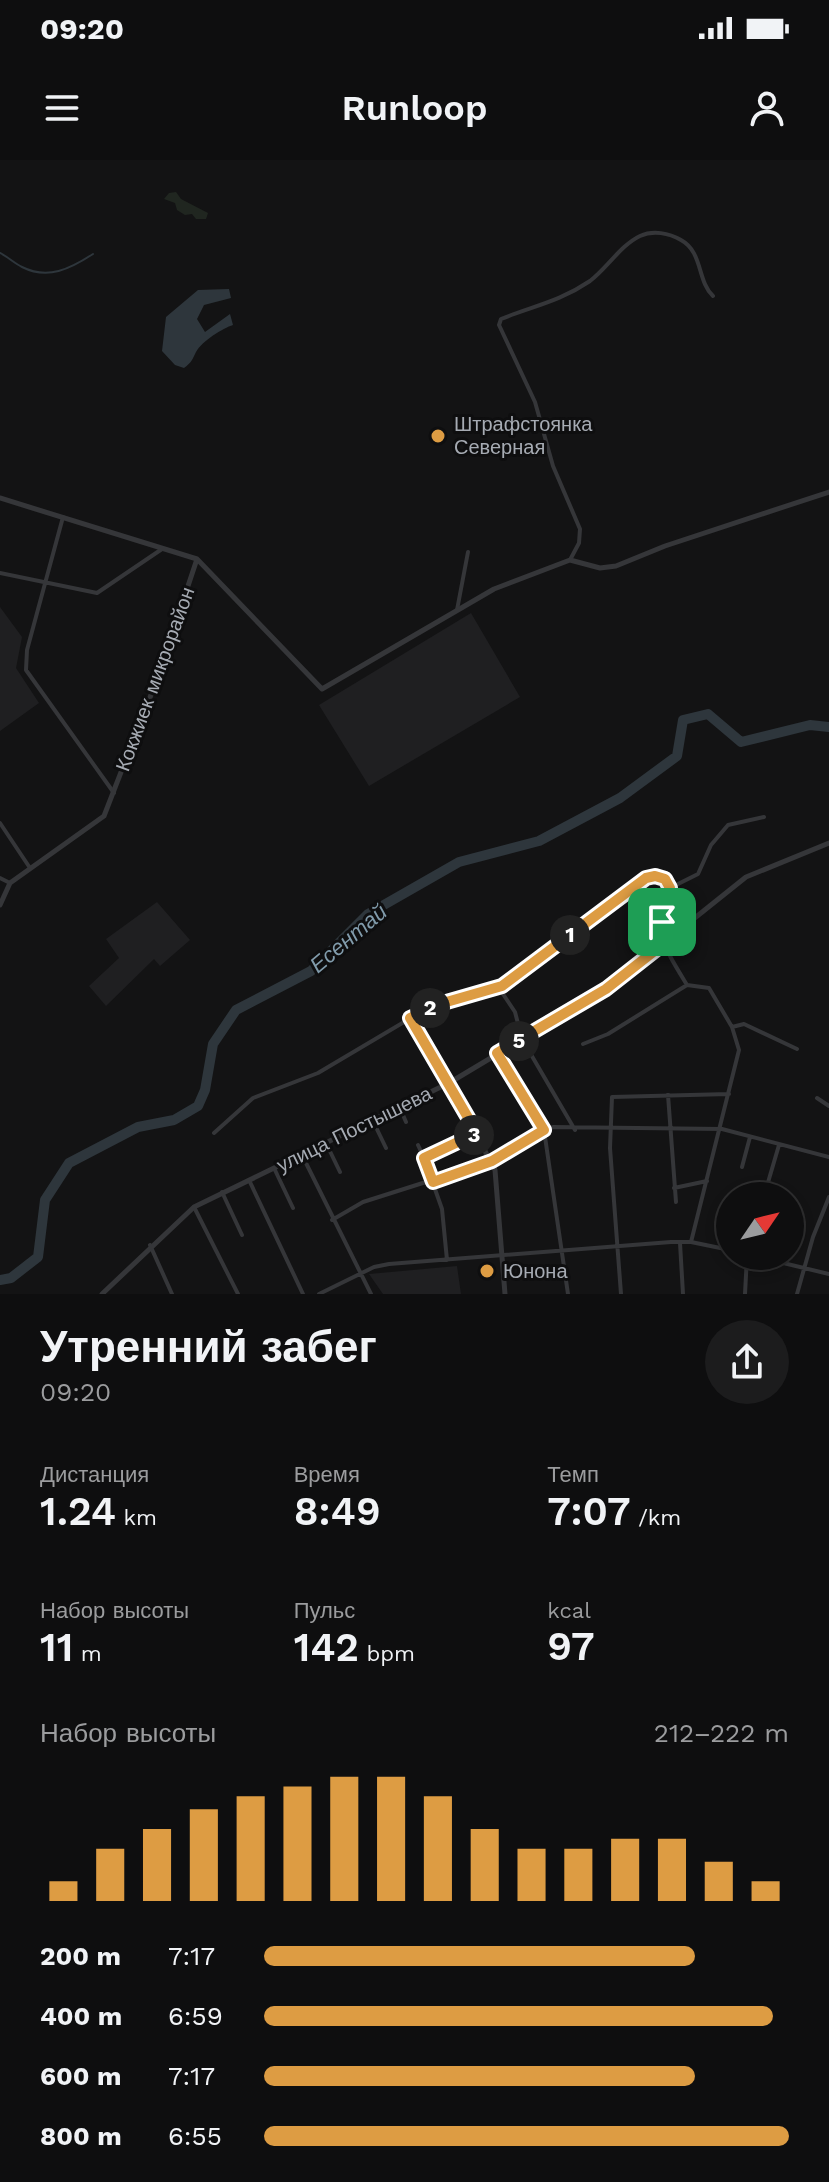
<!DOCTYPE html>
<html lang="ru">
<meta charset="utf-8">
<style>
body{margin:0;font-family:"Work Sans",sans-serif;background:#1c1c1d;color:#f1f3f6;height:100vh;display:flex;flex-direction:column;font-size:30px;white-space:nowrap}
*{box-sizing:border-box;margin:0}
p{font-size:26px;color:#9b9c9e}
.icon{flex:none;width:44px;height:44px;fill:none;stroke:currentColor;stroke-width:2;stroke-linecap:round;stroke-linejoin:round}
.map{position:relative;height:1134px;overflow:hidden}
.drawer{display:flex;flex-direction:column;background:#0e0e0f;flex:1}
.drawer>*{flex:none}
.needle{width:52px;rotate:55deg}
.tools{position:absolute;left:716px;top:1022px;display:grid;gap:16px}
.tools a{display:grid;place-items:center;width:88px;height:88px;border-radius:50%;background:#0e0e0f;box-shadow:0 4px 12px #0003,0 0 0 2px #2e2e2f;font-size:40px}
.pin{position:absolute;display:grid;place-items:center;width:68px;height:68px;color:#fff;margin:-34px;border-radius:16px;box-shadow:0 4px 12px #0006}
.km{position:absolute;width:40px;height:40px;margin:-20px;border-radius:50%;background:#222;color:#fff;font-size:22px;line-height:40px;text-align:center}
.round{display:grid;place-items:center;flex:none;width:84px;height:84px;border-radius:42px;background:#1c1c1d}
.summary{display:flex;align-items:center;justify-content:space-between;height:136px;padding:0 40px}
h1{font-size:44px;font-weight:600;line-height:60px}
.stats{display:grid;grid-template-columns:repeat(3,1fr);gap:12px;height:136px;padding:8px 40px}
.stats div{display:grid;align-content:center}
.stats b{font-size:40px;font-weight:600}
.stats small{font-size:22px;font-weight:400}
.stats p{font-size:22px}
.chart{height:224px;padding:16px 40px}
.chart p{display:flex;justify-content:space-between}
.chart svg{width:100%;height:144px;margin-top:8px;stroke:#dd9c43;stroke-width:6}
ul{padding:0 40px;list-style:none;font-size:26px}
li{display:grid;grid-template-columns:128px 96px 1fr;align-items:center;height:60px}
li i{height:20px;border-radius:10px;background:#dd9c43}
.status{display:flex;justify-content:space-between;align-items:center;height:56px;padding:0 40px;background:#0e0e0f;direction:ltr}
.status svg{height:22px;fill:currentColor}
header{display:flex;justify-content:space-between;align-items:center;height:104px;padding:0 40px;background:#0e0e0f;font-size:36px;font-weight:600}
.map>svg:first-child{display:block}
.built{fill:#1f1f21}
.green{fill:#202620}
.water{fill:#2e363c}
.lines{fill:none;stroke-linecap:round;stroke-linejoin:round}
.stream{stroke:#2e363c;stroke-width:2}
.river{stroke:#2e363c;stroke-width:10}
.minor{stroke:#353639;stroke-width:4}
.tertiary{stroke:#353639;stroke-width:5}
.route-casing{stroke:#fff;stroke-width:16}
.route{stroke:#dd9c43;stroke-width:10}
.poi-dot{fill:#dd9c43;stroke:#0e0e0f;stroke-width:3}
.labels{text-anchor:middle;stroke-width:6;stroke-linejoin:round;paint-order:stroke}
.poi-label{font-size:20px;fill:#a6abb3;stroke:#0e0e0f;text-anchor:start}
.street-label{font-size:20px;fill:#a6abb3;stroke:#0e0e0f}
.water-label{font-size:22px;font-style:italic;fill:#819bab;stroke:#0e0e0f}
</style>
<div class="status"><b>09:20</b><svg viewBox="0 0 49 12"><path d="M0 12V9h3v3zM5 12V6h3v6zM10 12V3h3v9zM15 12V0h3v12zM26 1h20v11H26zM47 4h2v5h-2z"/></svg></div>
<header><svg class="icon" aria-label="menu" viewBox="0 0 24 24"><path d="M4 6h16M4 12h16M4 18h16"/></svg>Runloop<svg class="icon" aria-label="person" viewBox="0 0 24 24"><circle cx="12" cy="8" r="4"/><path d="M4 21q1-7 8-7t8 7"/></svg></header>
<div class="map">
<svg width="829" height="1134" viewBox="0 0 829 1134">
<rect width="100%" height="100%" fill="#131314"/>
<path class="built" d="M0 447 22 477 16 508 39 543 0 571Z
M471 453 520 537 369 626 319 545Z
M157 742 190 780 160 806 154 799 106 846 89 826 119 798 106 779Z
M457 1106 461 1134H383L369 1114Z"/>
<path class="green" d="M176 32 181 39 208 53 206 59H196L192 54 185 55 177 50 175 43 164 39 169 33Z"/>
<path class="water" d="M229 129 231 138 204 145 197 159 205 172 230 154 233 165C223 168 202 181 196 192 192 200 192 202 184 208L175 205 162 191 166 157 198 130Z"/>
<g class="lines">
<path class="stream" d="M0 93C8 97 14 103 22 107 48 120 70 109 93 94"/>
<path class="river" d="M0 1120 11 1118 38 1097 45 1040 69 1003 138 967 174 960 198 946 205 930 213 884 236 850 311 811 368 754 459 702 539 681 620 638 677 596 683 560 708 554 741 582 810 565 829 567"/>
<path class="minor" d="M63 357 27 490 26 510 114 633
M570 400 579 383 580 369 553 306 535 242 499 165 501 159C533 146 559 142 590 121 607 108 621 85 640 76 653 70 669 73 681 80 703 92 697 121 713 136
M0 413 97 433 162 389
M457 450 468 392
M0 663 30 708
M0 718 10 723
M670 728C656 777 662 784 687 825L709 828 732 867 739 890 691 1082
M499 828 515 852 522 879 575 970
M410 858 449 923
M732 867 744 864 797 889
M583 884 608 874 687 825
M497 893 544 970 568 1134
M668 935 676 1042
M817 938 829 946
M400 948 406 962
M373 961 386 988
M214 973 253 938 318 913 426 849 502 826 646 718 665 719 670 728 698 714 711 685 728 665 764 657
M326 983 340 1012
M418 985 424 998
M302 995 371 1134
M742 1007 750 977
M274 1008 293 1048
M249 1020 303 1134
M674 1028 707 1021
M222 1032 242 1075
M764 1036 779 985
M194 1047 238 1134
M332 1060 363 1042 492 1001 553 967 722 969 829 997
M680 1083 683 1134
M150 1085 172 1134
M754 1096 829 1114
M447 1100 442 1049 424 998 477 973
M319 1134 374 1107 389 1104 671 1082H691L730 1090
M621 1134 610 988 612 937 729 934
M745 1134 747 1096
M797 1134 813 1077 829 1037"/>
<path class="tertiary" d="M0 338 197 399 322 529 494 429 570 400 600 408 616 406 665 386 829 332
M0 745 10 723 104 656 156 522 197 399
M449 923 495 1010 505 1134
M102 1134 194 1047 449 923 606 829 746 717 829 683"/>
</g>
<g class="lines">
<g class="route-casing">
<path id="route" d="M655 716 665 719 670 728 662 754V785L606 829 497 893 544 970 492 1001 433 1022 424 998 477 973 410 858 443 843 502 826 646 718Z"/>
</g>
<use href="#route" class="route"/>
</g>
<g class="poi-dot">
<circle cx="438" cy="276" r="8"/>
<circle cx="487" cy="1111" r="8"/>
</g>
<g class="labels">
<g class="poi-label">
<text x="454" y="271">Штрафстоянка<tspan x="454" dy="23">Северная</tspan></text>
<text x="503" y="1118">Юнона</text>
</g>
<g class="street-label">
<text transform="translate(155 519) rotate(-70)" y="7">Кокжиек микрорайон</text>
<text transform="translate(354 969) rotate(-26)" y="7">улица Постышева</text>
</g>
<g class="water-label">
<text transform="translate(348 778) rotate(-40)" y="8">Есентай</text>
</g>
</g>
</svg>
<div class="tools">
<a><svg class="needle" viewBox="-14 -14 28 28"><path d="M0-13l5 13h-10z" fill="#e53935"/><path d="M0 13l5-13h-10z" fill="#9b9c9e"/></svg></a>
</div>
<div class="pin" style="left:662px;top:762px;background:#1e9e55"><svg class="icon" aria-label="arrive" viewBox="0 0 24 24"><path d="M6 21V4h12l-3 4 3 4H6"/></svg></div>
<b class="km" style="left:570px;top:775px">1</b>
<b class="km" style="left:430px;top:848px">2</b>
<b class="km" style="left:474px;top:975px">3</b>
<b class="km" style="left:519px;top:881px">5</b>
</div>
<section class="drawer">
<div class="summary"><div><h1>Утренний забег</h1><p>09:20</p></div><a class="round"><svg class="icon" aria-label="share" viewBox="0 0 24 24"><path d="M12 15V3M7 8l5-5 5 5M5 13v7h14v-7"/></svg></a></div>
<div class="stats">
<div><p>Дистанция</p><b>1.24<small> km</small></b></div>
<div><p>Время</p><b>8:49</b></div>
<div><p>Темп</p><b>7:07<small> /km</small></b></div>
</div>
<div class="stats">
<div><p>Набор высоты</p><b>11<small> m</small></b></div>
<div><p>Пульс</p><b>142<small> bpm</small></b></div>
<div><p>kcal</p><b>97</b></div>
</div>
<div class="chart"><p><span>Набор высоты</span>212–222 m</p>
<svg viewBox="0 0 160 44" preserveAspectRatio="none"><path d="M5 44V38M15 44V28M25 44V22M35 44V16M45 44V12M55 44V9M65 44V6M75 44V6M85 44V12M95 44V22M105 44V28M115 44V28M125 44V25M135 44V25M145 44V32M155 44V38"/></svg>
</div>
<ul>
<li><b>200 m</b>7:17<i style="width:82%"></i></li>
<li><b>400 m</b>6:59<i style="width:97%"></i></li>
<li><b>600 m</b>7:17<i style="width:82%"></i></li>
<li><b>800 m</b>6:55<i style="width:100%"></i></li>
</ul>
</section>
